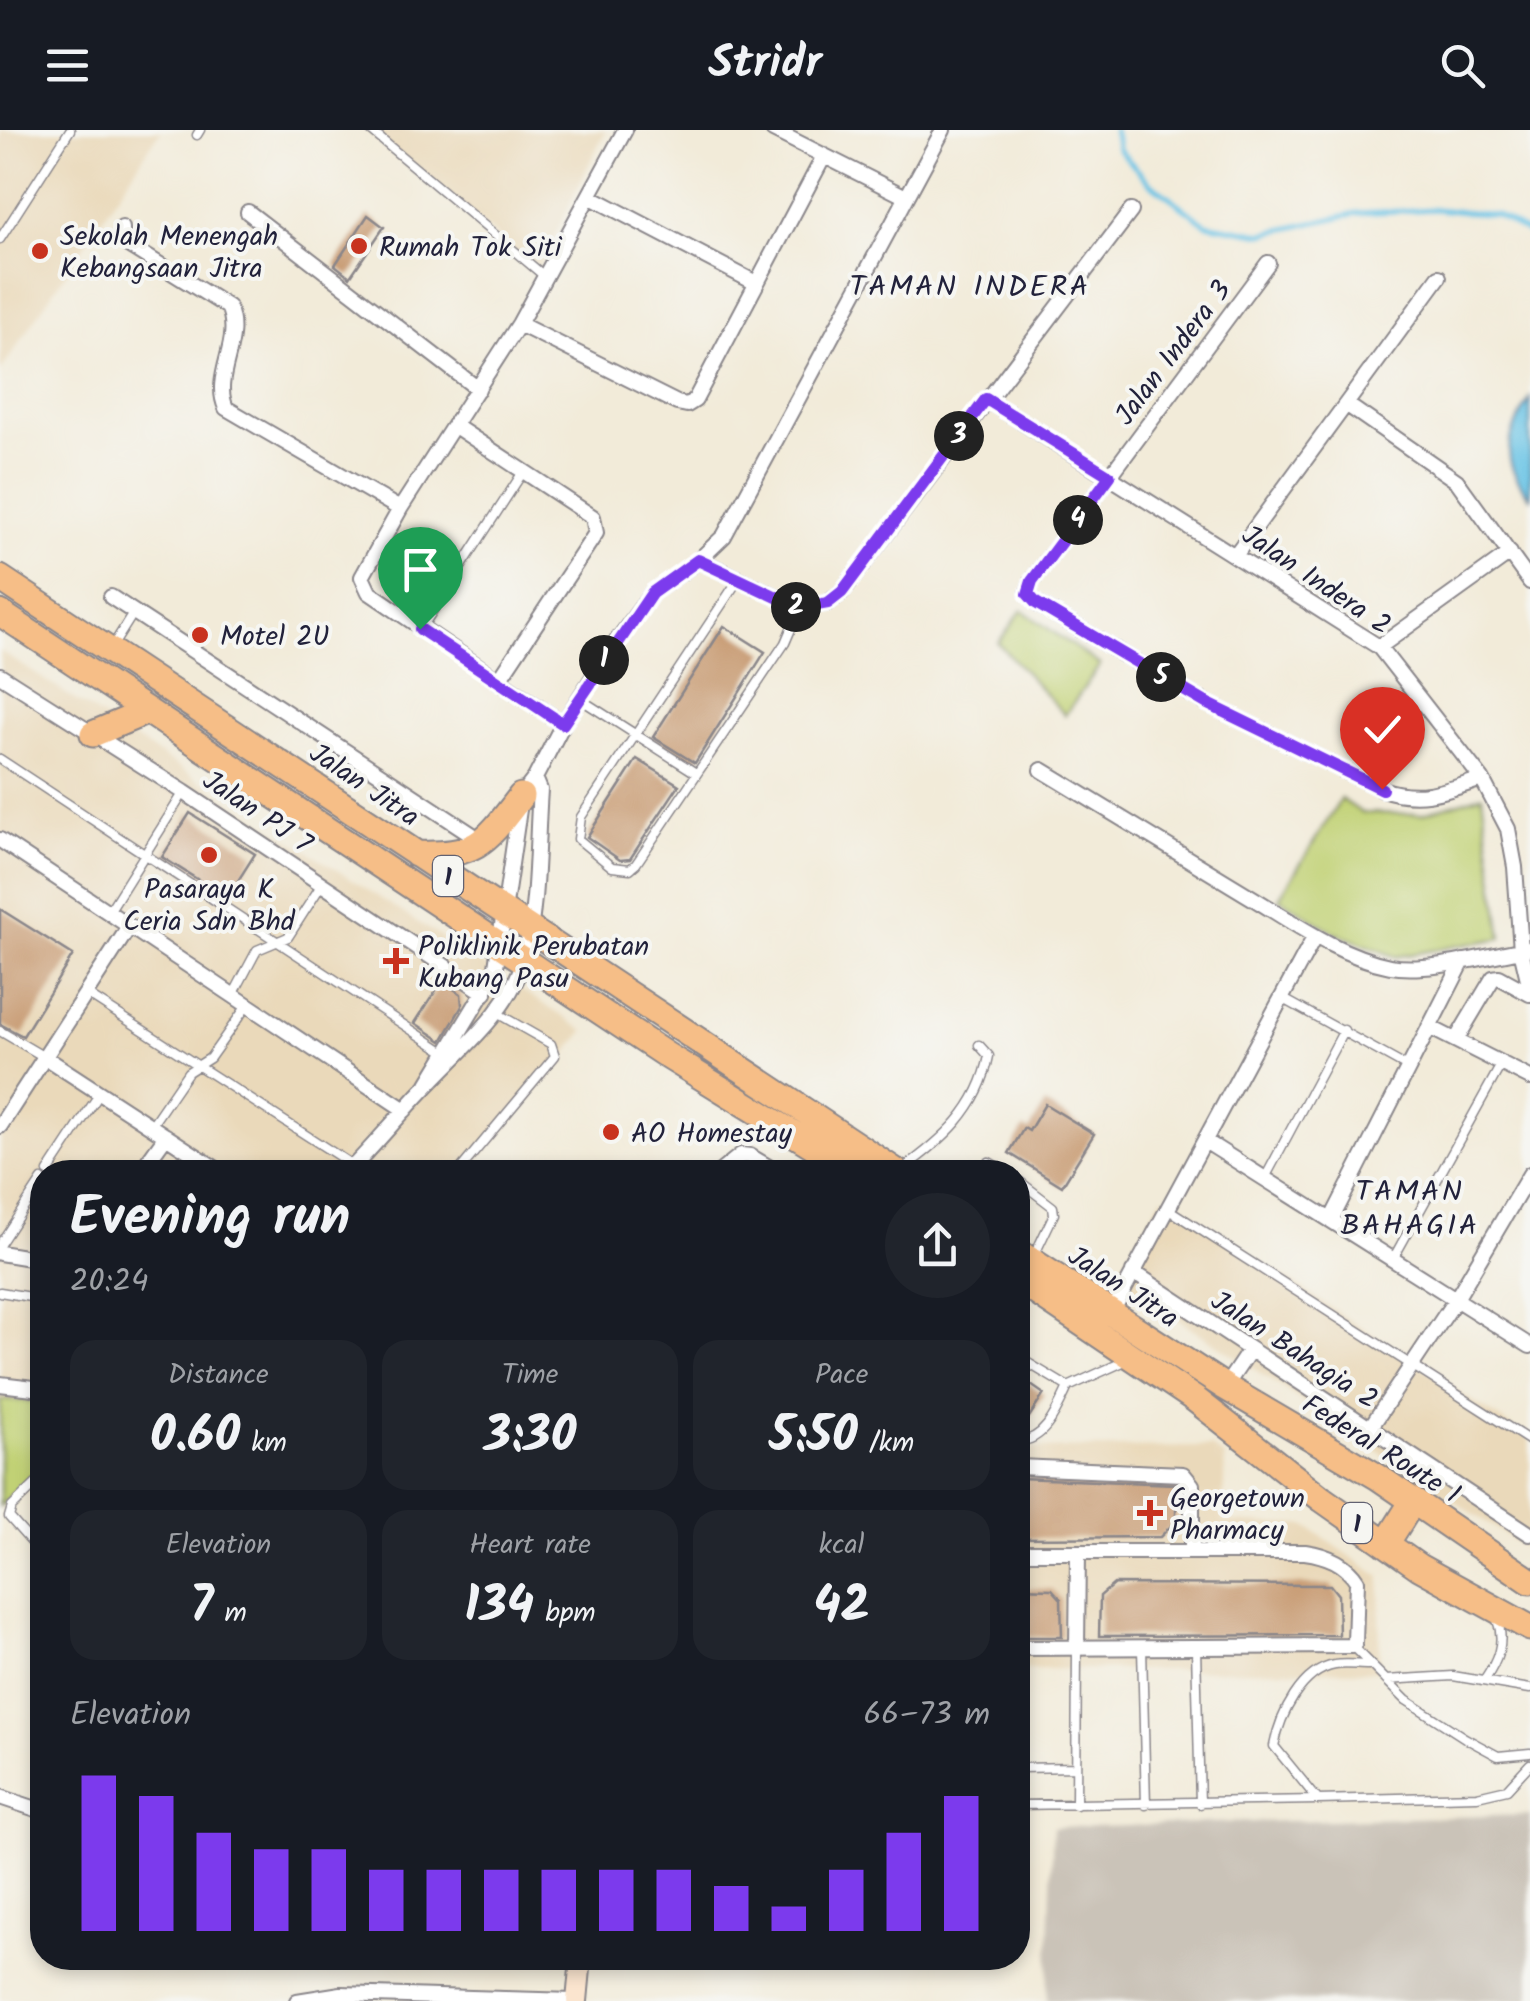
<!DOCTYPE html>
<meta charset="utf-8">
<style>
body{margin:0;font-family:Kalam,sans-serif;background:#20242c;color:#f1f3f6;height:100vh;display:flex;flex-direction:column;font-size:38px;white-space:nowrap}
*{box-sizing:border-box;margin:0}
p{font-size:32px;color:#9ea1a6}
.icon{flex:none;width:55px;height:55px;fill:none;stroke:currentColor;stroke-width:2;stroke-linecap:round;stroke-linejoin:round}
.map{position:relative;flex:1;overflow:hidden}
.side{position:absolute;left:30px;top:1030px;width:1000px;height:810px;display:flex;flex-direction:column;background:#171b24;border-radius:40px;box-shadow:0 5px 15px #0003}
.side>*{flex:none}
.pin{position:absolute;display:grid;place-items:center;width:85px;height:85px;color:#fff;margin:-102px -42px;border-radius:50% 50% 50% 0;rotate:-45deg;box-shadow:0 0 10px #0007}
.pin .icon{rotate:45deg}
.km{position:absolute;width:50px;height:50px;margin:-25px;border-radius:50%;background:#222;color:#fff;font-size:28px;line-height:50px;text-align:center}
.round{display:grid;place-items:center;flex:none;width:105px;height:105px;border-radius:52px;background:#20242c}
.overview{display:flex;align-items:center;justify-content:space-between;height:170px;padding:0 40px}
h1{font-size:55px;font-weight:800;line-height:75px}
.stats{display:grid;grid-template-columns:repeat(3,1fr);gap:15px;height:170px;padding:10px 40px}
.stats div{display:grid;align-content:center;border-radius:25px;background:#20242c;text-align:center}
.stats b{font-size:50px;font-weight:800}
.stats small{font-size:28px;font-weight:400}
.stats p{font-size:28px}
.chart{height:280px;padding:20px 40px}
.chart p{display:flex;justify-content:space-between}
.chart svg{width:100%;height:180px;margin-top:10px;stroke:#7c3aed;stroke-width:6}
header{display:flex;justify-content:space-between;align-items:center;height:130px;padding:0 40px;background:#171b24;font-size:45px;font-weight:800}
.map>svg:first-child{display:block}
.built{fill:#ead9ba}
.industrial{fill:#cac3b8}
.green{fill:#c1d174;stroke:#727a58;stroke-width:2.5}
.water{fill:#67c3e5;stroke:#447290;stroke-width:2.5}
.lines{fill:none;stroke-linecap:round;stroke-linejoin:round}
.stream{stroke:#67c3e5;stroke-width:5}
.building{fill:#c89b73}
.service-casing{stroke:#8a868a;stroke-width:11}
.minor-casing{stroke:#8a868a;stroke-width:18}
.secondary-casing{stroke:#8a868a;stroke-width:24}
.trunk-casing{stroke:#8a868a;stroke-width:29}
.service{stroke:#fff;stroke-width:8}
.minor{stroke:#fff;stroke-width:14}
.secondary{stroke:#fbe5cf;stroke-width:20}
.trunk{stroke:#f6be87;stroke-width:25}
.route-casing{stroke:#fff;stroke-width:20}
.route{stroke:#7c3aed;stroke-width:12}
.poi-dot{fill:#c8321e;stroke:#f6f6f2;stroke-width:4}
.labels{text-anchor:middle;stroke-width:8;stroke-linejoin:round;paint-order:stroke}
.shield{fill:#f6f6f2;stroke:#626272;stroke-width:2.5}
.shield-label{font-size:25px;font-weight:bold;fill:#22223b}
.poi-label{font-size:28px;fill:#22223b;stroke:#f6f6f2;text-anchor:start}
.street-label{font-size:28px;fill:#22223b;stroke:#f6f6f2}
.neighbourhood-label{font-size:30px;letter-spacing:2.5px;fill:#22223b;stroke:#f6f6f2}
</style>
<header><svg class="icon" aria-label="menu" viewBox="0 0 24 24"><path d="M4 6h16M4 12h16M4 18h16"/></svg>Stridr<svg class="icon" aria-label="search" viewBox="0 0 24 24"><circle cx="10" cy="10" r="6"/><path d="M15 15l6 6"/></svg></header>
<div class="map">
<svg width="1530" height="1871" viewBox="0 0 1530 1871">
<rect width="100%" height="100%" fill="#f6f6f2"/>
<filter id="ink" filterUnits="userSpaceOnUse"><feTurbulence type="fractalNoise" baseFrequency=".01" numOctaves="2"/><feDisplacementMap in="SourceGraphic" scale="20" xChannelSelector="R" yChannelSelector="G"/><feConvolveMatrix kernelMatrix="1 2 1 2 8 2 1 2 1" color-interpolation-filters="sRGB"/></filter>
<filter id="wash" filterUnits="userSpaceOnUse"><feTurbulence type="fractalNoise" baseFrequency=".0048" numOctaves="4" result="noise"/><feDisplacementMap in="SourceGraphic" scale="40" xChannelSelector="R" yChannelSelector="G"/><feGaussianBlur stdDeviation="2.25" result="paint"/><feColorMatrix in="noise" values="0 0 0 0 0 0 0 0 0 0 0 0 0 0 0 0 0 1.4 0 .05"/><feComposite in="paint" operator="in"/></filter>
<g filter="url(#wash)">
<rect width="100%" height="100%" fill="#f2ebd9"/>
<path class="built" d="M0 0H161L0 242Z
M366 0H606L538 139Z
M0 521 585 901 468 1042H42V1271L0 1270Z
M1162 1066 1530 1309V1421L1117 1149Z
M1211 1317 1225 1328 1222 1392 1305 1395 1381 1447 1379 1541 1018 1539V1319Z"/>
<path class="industrial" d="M1530 1685V1871H1047L1053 1697Z"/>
<path class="green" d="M1022 480 1100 535 1065 585 998 513Z
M1482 665 1502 808 1396 827 1335 803 1279 768 1341 669 1362 683 1421 684Z
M0 1270 42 1271V1339L0 1376Z"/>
<path class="water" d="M1530 269V367C1499 328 1506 310 1530 269Z"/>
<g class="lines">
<path class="stream" d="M1114 0 1118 19 1149 52 1206 94 1263 104 1357 83 1435 79 1496 85 1530 104"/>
</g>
<g id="blocks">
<path class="building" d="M368 85 384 97 350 147 335 135Z
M724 496 765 522 695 633 653 607Z
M637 629 679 655 630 729 620 730 587 707Z
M190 683 255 724 227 768 162 727Z
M0 779 73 825 23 906 0 894Z
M442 851 461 864 462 876 442 911 415 893Z
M1045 974 1094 1004 1062 1056 1009 1023 1024 998 1029 1001Z
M1018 1246 1044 1264 1018 1304Z
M1018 1348 1176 1354V1391L1160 1407 1018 1408Z
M1114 1454 1330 1455 1338 1465 1339 1505 1099 1506 1100 1466Z
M1018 1458 1052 1459 1061 1469 1062 1507H1018Z"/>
</g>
</g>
<g filter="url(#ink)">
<use href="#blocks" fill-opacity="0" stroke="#8a868a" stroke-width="2.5"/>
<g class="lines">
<g class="service-casing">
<path id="service" d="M370 0 543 145
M197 5 200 0
M0 109 70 0
M738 450 581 687 578 709 612 737 630 739 636 734 785 513 800 478
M421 499 523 342
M112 517 134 482
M580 569 696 643
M0 629 445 922
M108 783 184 662
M87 864 354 1036
M232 867 257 820 288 807 322 754
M1282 868 1409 938
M0 901 46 928
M151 996 188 942 210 928 246 877
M901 1040C943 1010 979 979 989 926L979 915
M48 1042 100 963
M458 1042 555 926 551 914 495 882
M979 1042 989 1032 1007 1042
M1265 1048 1344 900
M1018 1050 1053 1077 1054 1084 1033 1128
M1168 1079 1530 1311
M0 1114 42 1050
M1393 1129 1502 933
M0 1162 42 1169
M1018 1227 1068 1257 1125 1231
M1018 1311C1045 1312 1058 1278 1068 1257
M42 1348 12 1377 9 1387 42 1424
M1352 1516 1406 1570 1465 1608 1498 1626 1530 1623
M1142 1518 1146 1675
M1196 1518 1200 1674
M1368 1535C1357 1535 1345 1533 1335 1535 1301 1541 1280 1585 1274 1616L1318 1670 1477 1666 1507 1659 1530 1634
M1386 1550 1453 1546 1530 1559
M1484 1551C1497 1532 1506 1512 1497 1490
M1018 1638 1076 1637
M1018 1675 1318 1670
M1076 1675 1077 1518"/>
</g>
<g class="minor-casing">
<path id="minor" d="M773 0 906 67
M589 66 756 153
M248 82 478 259
M122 98V107L128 115 228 177C244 211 211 246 226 278L400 379
M1268 133 1032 451 1028 463 1036 473 1206 573 1382 659C1419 672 1446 661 1482 649
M519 194 677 273 687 275 695 270 824 26
M986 269 1379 517 1482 649 1508 699 1515 737 1521 820 1530 858
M1346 274 1457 351 1530 452
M455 296 593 387 596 403 498 551
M1236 424 1439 147
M699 430 800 478 828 473 842 462 1131 81
M111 467 482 711
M1379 517 1510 423
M0 545 184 662 485 863
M563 594 369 462 362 447 400 379 519 194 625 0
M1042 640C1110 681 1178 722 1246 764 1290 790 1338 826 1390 836 1429 843 1488 825 1527 819
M0 710 405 980
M1429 897 1530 948
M1456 910 1493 848 1499 847 1530 864
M46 928 221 1042
M428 954 495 843 521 666 535 648 563 594 611 519 652 463 699 430 724 406 943 0
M0 996 129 797
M1205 1011 1530 1216
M140 1042 166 1006
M348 1042C375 1015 399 985 426 957 461 919 510 881 524 829 538 775 536 715 540 660L535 648
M720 1042 741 1025 750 1026 777 1042
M1331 1090 1463 831
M0 1123 42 1130
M1133 1142 1530 1404
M1111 1184 1315 806
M0 1254 42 1259
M1225 1257 1250 1220
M1370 1298 1456 1169 1530 1044
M1018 1337 1183 1344 1192 1355V1421
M1018 1422H1305C1326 1425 1345 1432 1357 1451L1355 1513 1352 1516 1018 1518
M1077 1518 1078 1422
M0 1667 42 1681
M297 1871 341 1864 574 1871"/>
</g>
<g class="secondary-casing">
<path id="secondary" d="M577 1871 581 1828"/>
</g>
<g class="trunk-casing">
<path id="trunk" d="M0 448 897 1042
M0 483 666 925 856 1042
M93 604 148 581
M416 724C478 726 485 713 521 666
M1018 1122 1225 1257 1378 1347 1530 1451
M1018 1150 1196 1270 1322 1369 1419 1437 1530 1498
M1386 1414 1413 1371"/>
</g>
<use href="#service" class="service"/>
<use href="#minor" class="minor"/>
<use href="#secondary" class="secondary"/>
<use href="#trunk" class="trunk"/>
</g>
</g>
<g class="lines" filter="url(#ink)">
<g class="route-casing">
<path id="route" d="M420 499 563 594 652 463 698 430 800 478 828 473 842 462 986 269 1110 346 1032 451 1028 464 1036 473 1206 573 1382 659"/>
</g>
<use href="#route" class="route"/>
</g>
<g class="poi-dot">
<circle cx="359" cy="116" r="10"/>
<circle cx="40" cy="121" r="10"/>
<circle cx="200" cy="505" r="10"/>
<circle cx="209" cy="725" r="10"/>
<path d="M391 816h10v10h10v10h-10v10h-10v-10h-10v-10h10z"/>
<circle cx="611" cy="1002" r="10"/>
<path d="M1145 1368h10v10h10v10h-10v10h-10v-10h-10v-10h10z"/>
</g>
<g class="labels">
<g class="shield">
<rect x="433" y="726" width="30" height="40" rx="8"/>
<rect x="1342" y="1373" width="30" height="40" rx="8"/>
</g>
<g class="shield-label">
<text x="448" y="755">1</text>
<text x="1357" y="1402">1</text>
</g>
<g class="poi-label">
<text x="60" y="115">Sekolah Menengah<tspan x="60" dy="32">Kebangsaan Jitra</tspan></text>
<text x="379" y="126">Rumah Tok Siti</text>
<text x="220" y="515">Motel 2U</text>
<text x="209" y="768" text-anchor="middle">Pasaraya K<tspan x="209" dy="32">Ceria Sdn Bhd</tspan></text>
<text x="418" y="825">Poliklinik Perubatan<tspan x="418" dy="32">Kubang Pasu</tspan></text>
<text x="631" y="1012">AO Homestay</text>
<text x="1170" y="1377">Georgetown<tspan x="1170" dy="32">Pharmacy</tspan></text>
</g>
<g class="street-label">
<text transform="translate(1172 222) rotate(-53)" y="10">Jalan Indera 3</text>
<text transform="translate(1317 449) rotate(34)" y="10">Jalan Indera 2</text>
<text transform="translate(365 654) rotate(34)" y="10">Jalan Jitra</text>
<text transform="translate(258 681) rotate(34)" y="10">Jalan PJ 7</text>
<text transform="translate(1124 1156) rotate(33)" y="10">Jalan Jitra</text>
<text transform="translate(1295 1219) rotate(33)" y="10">Jalan Bahagia 2</text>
<text transform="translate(1382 1318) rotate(32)" y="10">Federal Route 1</text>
</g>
<g class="neighbourhood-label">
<text x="970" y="166">TAMAN INDERA</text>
<text x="1410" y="1071">TAMAN<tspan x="1410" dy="34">BAHAGIA</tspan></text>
</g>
</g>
</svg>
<div class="pin" style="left:420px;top:499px;background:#1e9e55"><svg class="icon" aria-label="arrive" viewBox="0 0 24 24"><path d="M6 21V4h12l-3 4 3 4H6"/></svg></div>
<div class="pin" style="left:1382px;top:659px;background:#d93025"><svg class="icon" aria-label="check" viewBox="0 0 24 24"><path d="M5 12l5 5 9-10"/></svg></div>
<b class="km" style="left:604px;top:530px">1</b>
<b class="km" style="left:796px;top:477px">2</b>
<b class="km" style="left:959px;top:306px">3</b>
<b class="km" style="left:1078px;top:390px">4</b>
<b class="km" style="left:1161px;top:547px">5</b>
<section class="side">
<div class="overview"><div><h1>Evening run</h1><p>20:24</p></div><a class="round"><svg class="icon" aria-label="share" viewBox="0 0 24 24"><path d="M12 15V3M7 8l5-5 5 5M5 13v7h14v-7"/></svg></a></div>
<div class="stats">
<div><p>Distance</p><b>0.60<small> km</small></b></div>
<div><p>Time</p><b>3:30</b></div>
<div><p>Pace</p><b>5:50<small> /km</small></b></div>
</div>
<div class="stats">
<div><p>Elevation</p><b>7<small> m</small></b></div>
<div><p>Heart rate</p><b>134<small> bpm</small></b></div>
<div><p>kcal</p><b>42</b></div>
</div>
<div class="chart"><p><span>Elevation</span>66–73 m</p>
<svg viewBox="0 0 160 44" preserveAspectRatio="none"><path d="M5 44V6M15 44V11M25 44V20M35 44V24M45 44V24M55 44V29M65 44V29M75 44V29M85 44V29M95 44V29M105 44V29M115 44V33M125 44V38M135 44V29M145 44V20M155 44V11"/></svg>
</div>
</section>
</div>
